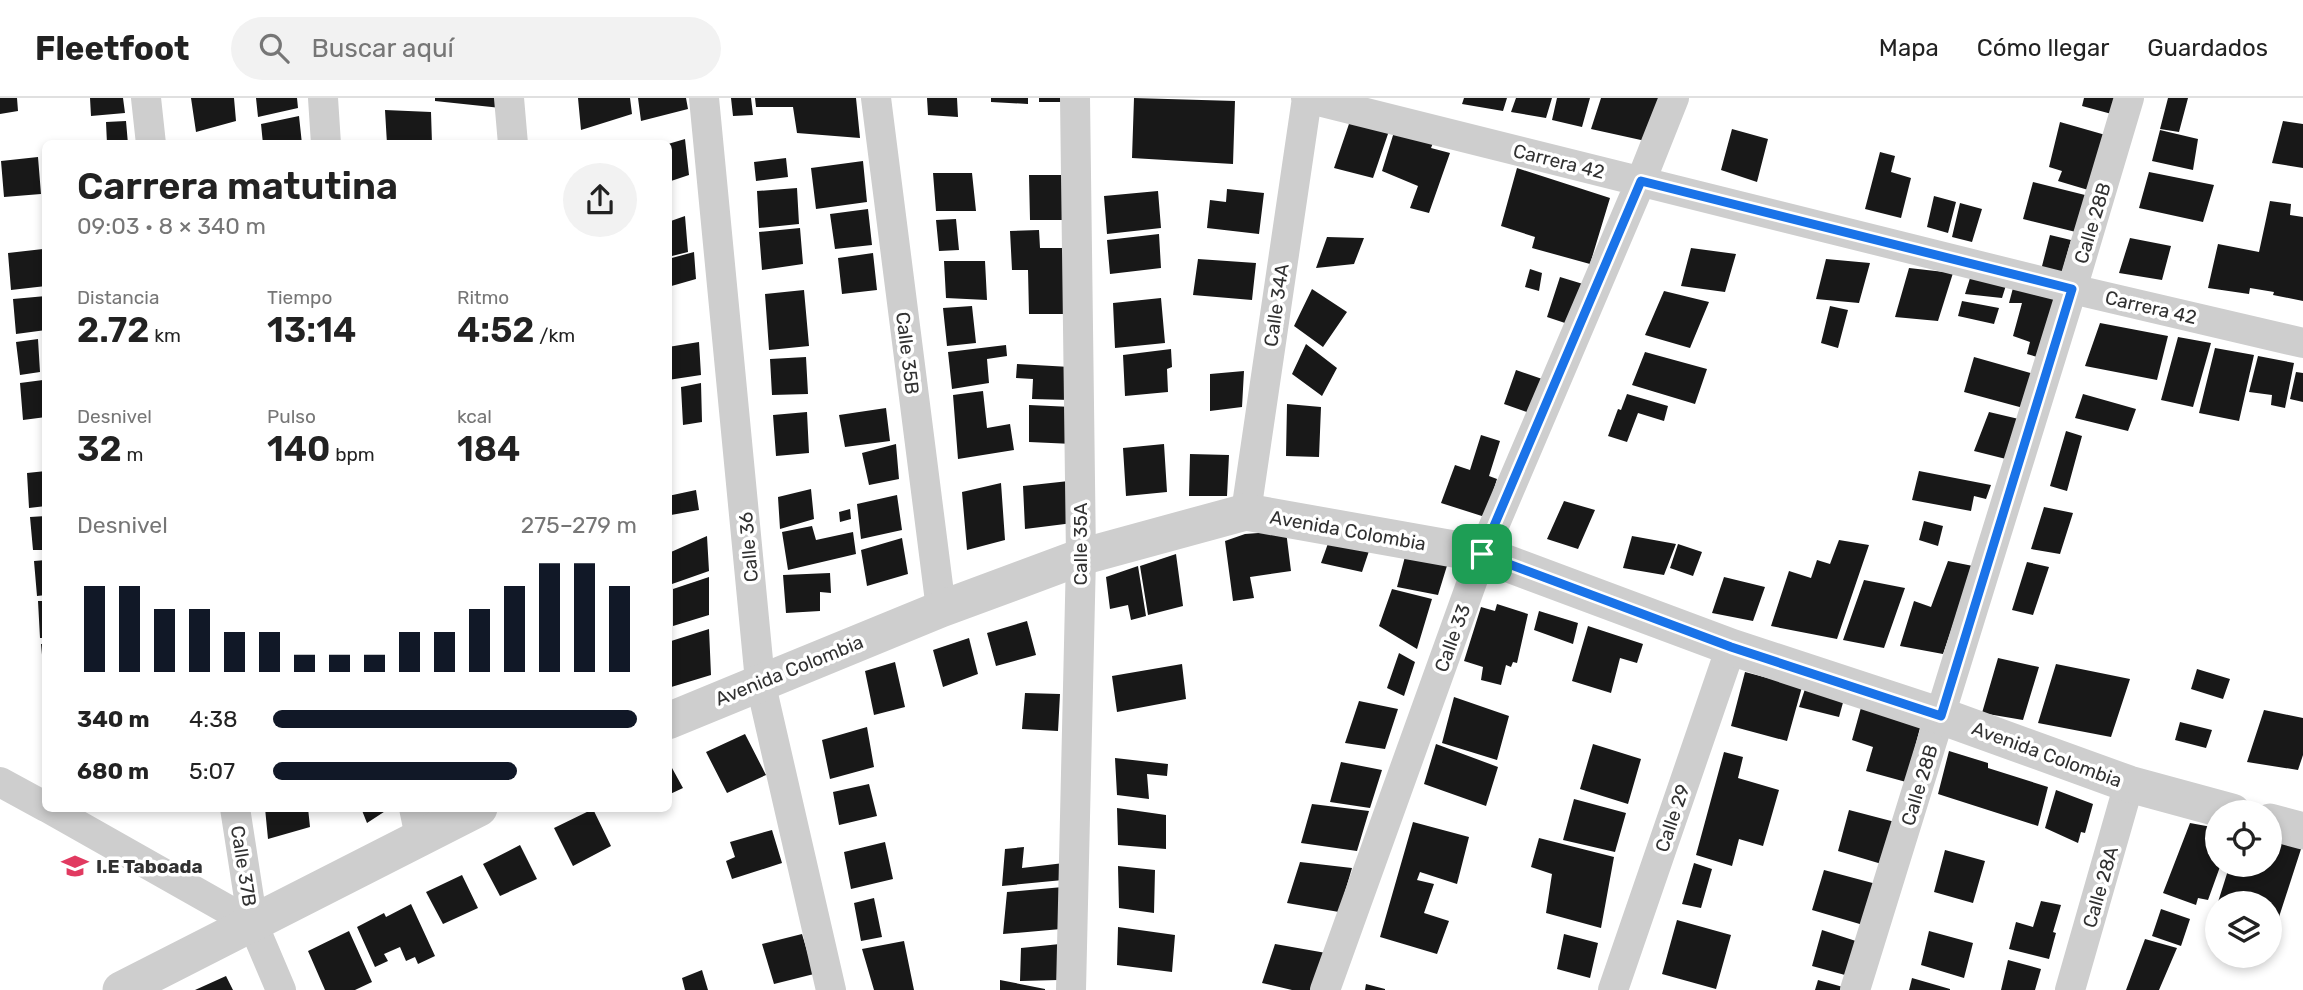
<!DOCTYPE html>
<html lang="es">
<meta charset="utf-8">
<style>
body{margin:0;font-family:Rubik,sans-serif;background:#f2f2f2;color:#222;height:100vh;display:flex;flex-direction:column;font-size:26px;white-space:nowrap}
*{box-sizing:border-box;margin:0}
p{font-size:23px;color:#767676}
.icon{flex:none;width:38px;height:38px;fill:none;stroke:currentColor;stroke-width:2;stroke-linecap:round;stroke-linejoin:round}
.map{position:relative;flex:1;overflow:hidden}
.sheet{position:absolute;left:42px;top:42px;width:630px;height:672px;display:flex;flex-direction:column;background:#fff;border-radius:10px;box-shadow:0 4px 10px #0003}
.sheet>*{flex:none}
.tools{position:absolute;left:2205px;top:702px;display:grid;gap:14px}
.tools a{display:grid;place-items:center;width:77px;height:77px;border-radius:50%;background:#fff;box-shadow:0 4px 10px #0003;font-size:35px}
.pin{position:absolute;display:grid;place-items:center;width:60px;height:60px;color:#fff;margin:-30px;border-radius:14px;box-shadow:0 4px 10px #0006}
.round{display:grid;place-items:center;flex:none;width:74px;height:74px;border-radius:37px;background:#f2f2f2}
.headline{display:flex;align-items:center;justify-content:space-between;height:119px;padding:0 35px}
h1{font-size:38px;font-weight:600;line-height:52px}
.stats{display:grid;grid-template-columns:repeat(3,1fr);gap:10px;height:119px;padding:7px 35px}
.stats div{display:grid;align-content:center}
.stats b{font-size:35px;font-weight:600}
.stats small{font-size:19px;font-weight:400}
.stats p{font-size:19px}
.chart{height:196px;padding:14px 35px}
.chart p{display:flex;justify-content:space-between}
.chart svg{width:100%;height:126px;margin-top:7px;stroke:#111827;stroke-width:6}
ul{padding:0 35px;list-style:none;font-size:23px}
li{display:grid;grid-template-columns:112px 84px 1fr;align-items:center;height:52px}
li i{height:18px;border-radius:9px;background:#111827}
header{display:flex;align-items:center;gap:42px;box-sizing:border-box;height:98px;padding:0 35px;background:#fff;border-bottom:2px solid #e0e0e0}
header strong{font-size:33px}
nav{display:flex;gap:38px;margin-inline-start:auto;font-size:24px}
.search{width:490px;height:63px;background:#f2f2f2;display:flex;align-items:center;gap:18px;box-sizing:border-box;padding:0 24px;border-radius:38px;color:#767676;font-size:26px}
.map>svg:first-child{display:block}
.building{fill:#181818}
.lines{fill:none;stroke-linecap:round;stroke-linejoin:round}
.minor{stroke:#cecece;stroke-width:30}
.tertiary{stroke:#cecece;stroke-width:37}
.route-casing{stroke:#fff;stroke-width:14}
.route{stroke:#1a73e8;stroke-width:9}
.labels{text-anchor:middle;stroke-width:7;stroke-linejoin:round;paint-order:stroke}
.street-label{font-size:19px;fill:#313131;stroke:#fff}
.poi-label{font-size:19px;font-weight:bold;fill:#313131;stroke:#fff;text-anchor:start}
</style>
<header>
<strong>Fleetfoot</strong>
<div class="search"><svg class="icon" aria-label="search" viewBox="0 0 24 24"><circle cx="10" cy="10" r="6"/><path d="M15 15l6 6"/></svg>Buscar aquí</div>
<nav><a>Mapa</a><a>Cómo llegar</a><a>Guardados</a></nav>
</header>
<div class="map">
<svg width="2303" height="892" viewBox="0 0 2303 892">
<rect width="100%" height="100%" fill="#fff"/>
<path class="building" d="M0 0H17L18 13 0 16Z
M90 0H123L125 15 91 18Z
M191 0H234L236 23 196 34Z
M256 0H297L298 10 258 19Z
M435 0H500L501 10 435 3Z
M578 0H630L632 16 581 32Z
M638 0H686L688 11 641 23Z
M731 0H751L753 17 733 18Z
M755 0H856L860 40 797 35 793 9H756Z
M927 0H957L958 19 928 17Z
M991 0H1028V6L991 4Z
M1039 0H1061V4H1039Z
M1134 0 1235 3 1233 66 1132 60Z
M1464 0H1507L1503 13 1462 6Z
M1516 0H1552L1546 20 1511 14Z
M1557 0H1590L1582 29 1552 22Z
M1601 0H1664L1650 44 1591 31Z
M2084 0H2123L2119 18 2082 8Z
M2168 0H2188L2179 34 2160 31Z
M385 12 431 14 432 46H387Z
M1352 17 1390 30 1373 80 1334 70Z
M299 18 302 46H263L261 26Z
M126 23 128 46H107L106 24Z
M2283 23 2303 26V70L2272 65Z
M2060 24 2109 38 2095 94 2058 83 2062 73 2049 69Z
M1732 31 1768 41 1757 84 1721 72Z
M2160 32 2198 41 2193 72 2152 63Z
M1394 34 1433 45 1431 50 1450 55 1429 115 1410 110 1418 88 1382 73Z
M685 41 689 77 668 84V46Z
M1880 54 1895 58 1891 74 1911 80 1901 120 1865 111Z
M38 59 41 96 4 99 1 63Z
M786 60 788 79 756 83 754 64Z
M863 63 867 104 816 111 811 70Z
M1517 70 1610 100 1590 166 1532 150 1535 139 1501 128Z
M2149 74 2214 87 2203 124 2139 110Z
M933 75H972L976 113H936Z
M1029 77H1063L1064 122H1030Z
M2033 84 2093 99 2084 136 2023 121Z
M797 90 799 126 759 130 757 93Z
M1227 91 1264 95 1259 136 1207 130 1210 102 1226 104Z
M1158 93 1161 130 1107 136 1104 98Z
M1934 98 1956 104 1948 135 1927 129Z
M2270 103 2291 106 2290 117 2303 119V203L2273 197 2274 194 2250 190 2249 196 2208 190 2218 146 2259 154Z
M1960 105 1982 111 1972 144 1952 139Z
M868 111 872 147 835 151 830 116Z
M685 118 688 154 668 159V124Z
M956 121 959 152 939 153 936 122Z
M800 130 803 166 762 172 759 134Z
M1039 132 1040 150H1065L1067 216H1029L1028 172H1012L1010 133Z
M1159 136 1161 170 1110 176 1107 142Z
M2050 137 2071 142 2061 178 2041 172Z
M1327 139 1364 140 1354 166 1316 170Z
M2130 140 2171 148 2162 182 2119 175Z
M1691 150 1736 156 1725 194 1681 188Z
M43 151 46 188 11 192 8 155Z
M694 154 696 181 668 189V161Z
M873 155 877 192 842 196 838 160Z
M1198 161 1256 165 1252 202 1193 197Z
M1826 161 1870 165 1859 205 1816 201Z
M944 163H985L987 202 946 200Z
M1909 170 1953 175 1938 223 1895 219Z
M1530 171 1542 175 1539 193 1525 189Z
M1971 177 2008 181 2002 200 1965 196Z
M1560 179 1583 186 1568 226 1547 219Z
M2013 190 2065 195 2044 261 2027 256 2030 244 2013 238 2022 205H2009Z
M1312 191 1347 214 1323 249 1294 228Z
M804 192 809 248 769 252 765 196Z
M1664 193 1709 204 1690 250 1645 237Z
M46 198V232L16 236 13 201Z
M1161 200 1165 245 1115 250 1113 205Z
M1962 203 1999 210 1994 226 1958 218Z
M972 208 976 245 947 248 943 210Z
M1830 208 1848 212 1838 250 1821 245Z
M2100 225 2168 238 2157 282 2085 268Z
M2178 239 2211 245 2193 309 2161 302Z
M38 241 40 274 20 277 16 244Z
M699 244 701 277 668 282V249Z
M1306 246 1337 270 1322 298 1292 276Z
M1006 247 1007 258 987 261 989 285 952 291 948 254Z
M2215 250 2254 257 2239 323 2199 315Z
M1171 251 1172 269 1167 271 1168 294 1125 298 1123 257Z
M1645 254 1707 271 1695 306 1632 287Z
M2258 258 2294 265 2285 310 2271 307 2272 297 2249 294Z
M806 259 808 296 772 297 770 261Z
M1974 259 2038 277 2027 311 1964 294Z
M1017 266 1070 269 1072 302 1032 301 1033 281 1016 280Z
M1516 272 1548 283 1538 318 1504 306Z
M1244 273 1242 309 1210 313V276Z
M2296 274 2303 275V304L2290 301Z
M43 282 46 319 23 322 20 285Z
M701 285 702 324 683 327 681 289Z
M983 293 987 330 1010 326 1014 352 958 361 953 297Z
M1627 296 1668 308 1664 323 1638 315 1627 344 1608 338 1618 311 1621 312Z
M2083 296 2136 311 2128 333 2075 320Z
M1287 306 1321 309 1319 359 1286 358Z
M1029 307 1072 309 1073 346 1029 344Z
M886 310 890 343 845 349 839 317Z
M807 314 809 355 776 358 773 317Z
M1989 314 2023 322 2010 362 1974 353Z
M2066 333 2082 338 2067 393 2050 388Z
M1481 337 1500 343 1489 378 1497 381 1485 419 1441 405 1455 367 1470 372Z
M896 346 899 381 869 387 862 355Z
M1164 346 1167 394 1126 398 1123 350Z
M1190 356 1229 357 1227 398H1189Z
M46 373V408L29 410 27 375Z
M1919 373 1991 387 1986 401 1974 398 1971 413 1912 402Z
M1069 383 1073 425 1025 431 1023 388Z
M1001 385 1005 442 967 452 962 394Z
M811 391 814 421 780 431 778 399Z
M696 392 699 412 671 417 668 412V398Z
M897 397 902 432 861 441 857 406Z
M1564 403 1595 412 1578 451 1547 441Z
M2044 409 2073 415 2060 456 2031 451Z
M850 411 851 421 840 424 839 414Z
M46 418V452H33L30 419Z
M1924 423 1943 428 1938 448 1919 442Z
M812 428 816 442 853 434 856 456 788 472 782 434Z
M1286 433 1291 473 1250 479 1254 500 1233 503 1225 443 1245 436Z
M1331 437 1372 444 1362 474 1321 465Z
M707 438 709 473 672 486 671 454Z
M1632 438 1676 446 1664 477 1623 470Z
M902 440 908 476 867 488 861 452Z
M1839 442 1869 447 1837 541 1771 528 1789 473 1811 480 1817 462 1830 466Z
M1678 446 1702 454 1693 478 1670 470Z
M1407 451 1450 458 1438 497 1397 489Z
M1176 456 1183 508 1148 517 1140 468Z
M46 462V497L37 498 34 463Z
M1948 463 1973 468 1943 556 1900 548 1914 503 1931 509Z
M2027 464 2049 469 2033 517 2012 512Z
M1138 468 1146 518 1131 522 1128 507 1110 511 1106 479Z
M830 475 831 495 820 494V513L786 515 783 477Z
M709 479V517L673 528V491Z
M1724 479 1765 489 1753 523 1712 515Z
M1864 482 1905 490 1884 550 1843 542Z
M1392 491 1432 501 1417 551 1379 528Z
M38 503H46V540H40Z
M1497 506 1528 516 1517 565 1513 564 1511 569 1506 567 1501 587 1481 582 1483 569 1464 563 1481 509 1495 513Z
M1539 513 1578 525 1573 546 1534 532Z
M1027 523 1036 557 996 568 987 535Z
M1588 528 1643 546 1637 565 1620 560 1611 595 1572 583Z
M709 531 711 577 668 590V544Z
M969 540 978 576 943 589 933 552Z
M41 546H46V578H44Z
M1399 555 1415 564 1404 598 1387 590Z
M1998 560 2039 569 2023 622 1982 615Z
M895 564 905 609 874 617 865 573Z
M1182 566 1186 601 1117 614 1112 578Z
M2056 566 2130 581 2111 639 2038 625Z
M2197 571 2230 581 2223 601 2191 591Z
M1745 574 1802 589 1787 643 1731 628Z
M1805 591 1844 601 1839 619 1799 609Z
M1025 595 1060 596 1058 633 1022 631Z
M1454 599 1509 618 1497 662 1442 645Z
M1359 603 1398 611 1385 651 1345 645Z
M1862 606 1922 622 1906 684 1866 673 1873 649 1852 642Z
M2264 612 2303 620V657L2298 672 2247 664Z
M2180 624 2212 632 2206 650 2175 642Z
M867 629 874 669 830 681 822 642Z
M745 636 766 677 727 695 706 654Z
M1436 646 1498 669 1486 708 1424 686Z
M1593 646 1641 661 1628 706 1580 691Z
M1949 653 1988 665V670L2048 689 2038 728 1938 696Z
M1724 654 1743 659 1738 680 1779 692 1763 748 1739 741 1732 768 1696 757Z
M1115 660 1168 666 1167 678 1147 676 1149 701 1117 697Z
M1341 664 1382 672 1370 710 1330 704Z
M672 670 683 690 668 697V672Z
M869 686 877 718 839 727 833 694Z
M2056 692 2093 706 2085 735 2081 734 2078 745 2045 730Z
M1574 701 1626 715 1615 754 1563 742Z
M1312 706 1369 713 1357 753 1301 745Z
M265 710H308L310 729 268 741Z
M361 710H390L367 725Z
M1117 710 1166 717V751L1118 747Z
M593 711 611 748 573 768 554 730Z
M1849 712 1895 724 1885 767 1838 753Z
M1413 724 1469 739 1457 786 1420 774 1417 782 1434 786 1424 815 1449 823 1437 856 1380 839Z
M2190 725 2217 730V766H2221L2208 802 2198 800 2196 807 2163 795Z
M772 732 782 765 732 781 726 763 735 759 730 744Z
M1539 740 1614 759 1601 830 1546 815 1552 776 1531 769Z
M2270 741 2302 748 2279 819 2270 816V805L2218 804 2230 766H2270Z
M885 744 893 781 851 791 844 754Z
M520 747 537 781 500 798 483 766Z
M1024 749 1022 770 1064 765 1063 782 1002 788 1005 751Z
M1945 752 1985 763 1973 805 1934 794Z
M1300 764 1352 770 1339 814 1287 805Z
M1694 765 1712 771 1701 810 1682 806Z
M1118 768 1155 772 1154 815 1119 810Z
M1824 772 1880 787 1870 829 1812 812Z
M462 777 478 810 443 826 426 794Z
M1063 789 1061 831 1003 836 1007 794Z
M874 800 882 839 861 843 854 805Z
M2041 803 2061 807 2053 834 2056 835 2049 861 2009 851 2016 824 2033 829Z
M411 806 435 858 418 866 415 859 406 863 400 849 384 856 388 863 375 869 357 829 384 815 386 819Z
M2161 811 2190 821 2181 848 2152 838Z
M1677 822 1731 837 1716 891 1662 876Z
M1118 829 1175 837 1172 874 1117 867Z
M1822 832 1865 846 1856 880 1812 868Z
M349 833 372 884 355 892H325L308 853Z
M1929 833 1973 845 1964 880 1921 867Z
M802 836 814 876 774 886 762 846Z
M1564 836 1598 845 1590 880 1557 871Z
M2145 841 2177 850 2159 892H2126Z
M904 843 914 892H874L862 851Z
M1060 846 1058 882 1020 883 1021 850Z
M1275 846 1326 855 1314 892H1292L1262 885Z
M2008 862 2041 871 2035 892H2001Z
M702 872 708 892H685L682 880Z
M226 878 233 892H195Z
M1912 880 1950 891V892H1909Z
M1000 882 1045 891V892H1000Z
M1818 882 1850 891V892H1815Z
M1366 886 1385 891V892H1365Z"/>
<g class="lines">
<path class="minor" d="M146 0 151 46
M323 0 326 46
M509 0 513 46
M704 0 760 583 831 892
M876 0 941 511
M1306 0 2072 191 2303 245
M1246 414 1307 0
M0 684 46 709
M48 710 253 826
M235 710 253 826 281 892
M414 710 420 739
M1071 892 1081 459 1075 0
M1325 892 1482 456 1641 83 1674 0
M1613 892 1731 549
M1855 892 2072 191 2129 0
M2070 892 2129 686"/>
<path class="tertiary" d="M668 623 941 511 1081 459 1246 414 1482 456 1731 549 1941 618 2129 686 2232 714
M2270 724 2303 733
M121 892 479 710"/>
</g>
<g class="lines">
<g class="route-casing">
<path id="route" d="M1641 83 2072 191 1941 618 1731 549 1482 456Z"/>
</g>
<use href="#route" class="route"/>
</g>
<defs>
<g id="school-bare" transform="scale(2.1)"><path d="M0-5L7-2L0 1L-7-2ZM-4 1L0 2.5L4 1V4Q0 6-4 4Z" fill="#e13a60" stroke="#fff" stroke-width="2.5" paint-order="stroke"/></g>
</defs>
<g fill-rule="evenodd">
<use href="#school-bare" x="75" y="768"/>
</g>
<g class="labels">
<g class="street-label">
<text transform="translate(1559 63) rotate(14)" y="7">Carrera 42</text>
<text transform="translate(2092 125) rotate(-73)" y="7">Calle 28B</text>
<text transform="translate(1276 207) rotate(-82)" y="7">Calle 34A</text>
<text transform="translate(2151 209) rotate(13)" y="7">Carrera 42</text>
<text transform="translate(908 255) rotate(83)" y="7">Calle 35B</text>
<text transform="translate(1348 432) rotate(10)" y="7">Avenida Colombia</text>
<text transform="translate(1080 446) rotate(-90)" y="7">Calle 35A</text>
<text transform="translate(748 449) rotate(-95)" y="7">Calle 36</text>
<text transform="translate(1452 540) rotate(-70)" y="7">Calle 33</text>
<text transform="translate(789 572) rotate(-22)" y="7">Avenida Colombia</text>
<text transform="translate(2047 656) rotate(20)" y="7">Avenida Colombia</text>
<text transform="translate(1919 687) rotate(-73)" y="7">Calle 28B</text>
<text transform="translate(1672 720) rotate(-71)" y="7">Calle 29</text>
<text transform="translate(244 768) rotate(81)" y="7">Calle 37B</text>
<text transform="translate(2100 789) rotate(-74)" y="7">Calle 28A</text>
</g>
<g class="poi-label">
<text x="96" y="775">I.E Taboada</text>
</g>
</g>
</svg>
<div class="tools">
<a><svg class="icon" aria-label="locate" viewBox="0 0 24 24"><circle cx="12" cy="12" r="6"/><path d="M12 2v4M12 18v4M2 12h4M18 12h4"/></svg></a>
<a><svg class="icon" aria-label="layers" viewBox="0 0 24 24"><path d="M12 4l9 5-9 5-9-5zM3 14l9 5 9-5"/></svg></a>
</div>
<div class="pin" style="left:1482px;top:456px;background:#1e9e55"><svg class="icon" aria-label="arrive" viewBox="0 0 24 24"><path d="M6 21V4h12l-3 4 3 4H6"/></svg></div>
<section class="sheet">
<div class="headline"><div><h1>Carrera matutina</h1><p>09:03 · 8 × 340 m</p></div><a class="round"><svg class="icon" aria-label="share" viewBox="0 0 24 24"><path d="M12 15V3M7 8l5-5 5 5M5 13v7h14v-7"/></svg></a></div>
<div class="stats">
<div><p>Distancia</p><b>2.72<small> km</small></b></div>
<div><p>Tiempo</p><b>13:14</b></div>
<div><p>Ritmo</p><b>4:52<small> /km</small></b></div>
</div>
<div class="stats">
<div><p>Desnivel</p><b>32<small> m</small></b></div>
<div><p>Pulso</p><b>140<small> bpm</small></b></div>
<div><p>kcal</p><b>184</b></div>
</div>
<div class="chart"><p><span>Desnivel</span>275–279 m</p>
<svg viewBox="0 0 160 44" preserveAspectRatio="none"><path d="M5 44V14M15 44V14M25 44V22M35 44V22M45 44V30M55 44V30M65 44V38M75 44V38M85 44V38M95 44V30M105 44V30M115 44V22M125 44V14M135 44V6M145 44V6M155 44V14"/></svg>
</div>
<ul>
<li><b>340 m</b>4:38<i style="width:100%"></i></li>
<li><b>680 m</b>5:07<i style="width:67%"></i></li>
</ul>
</section>
</div>
